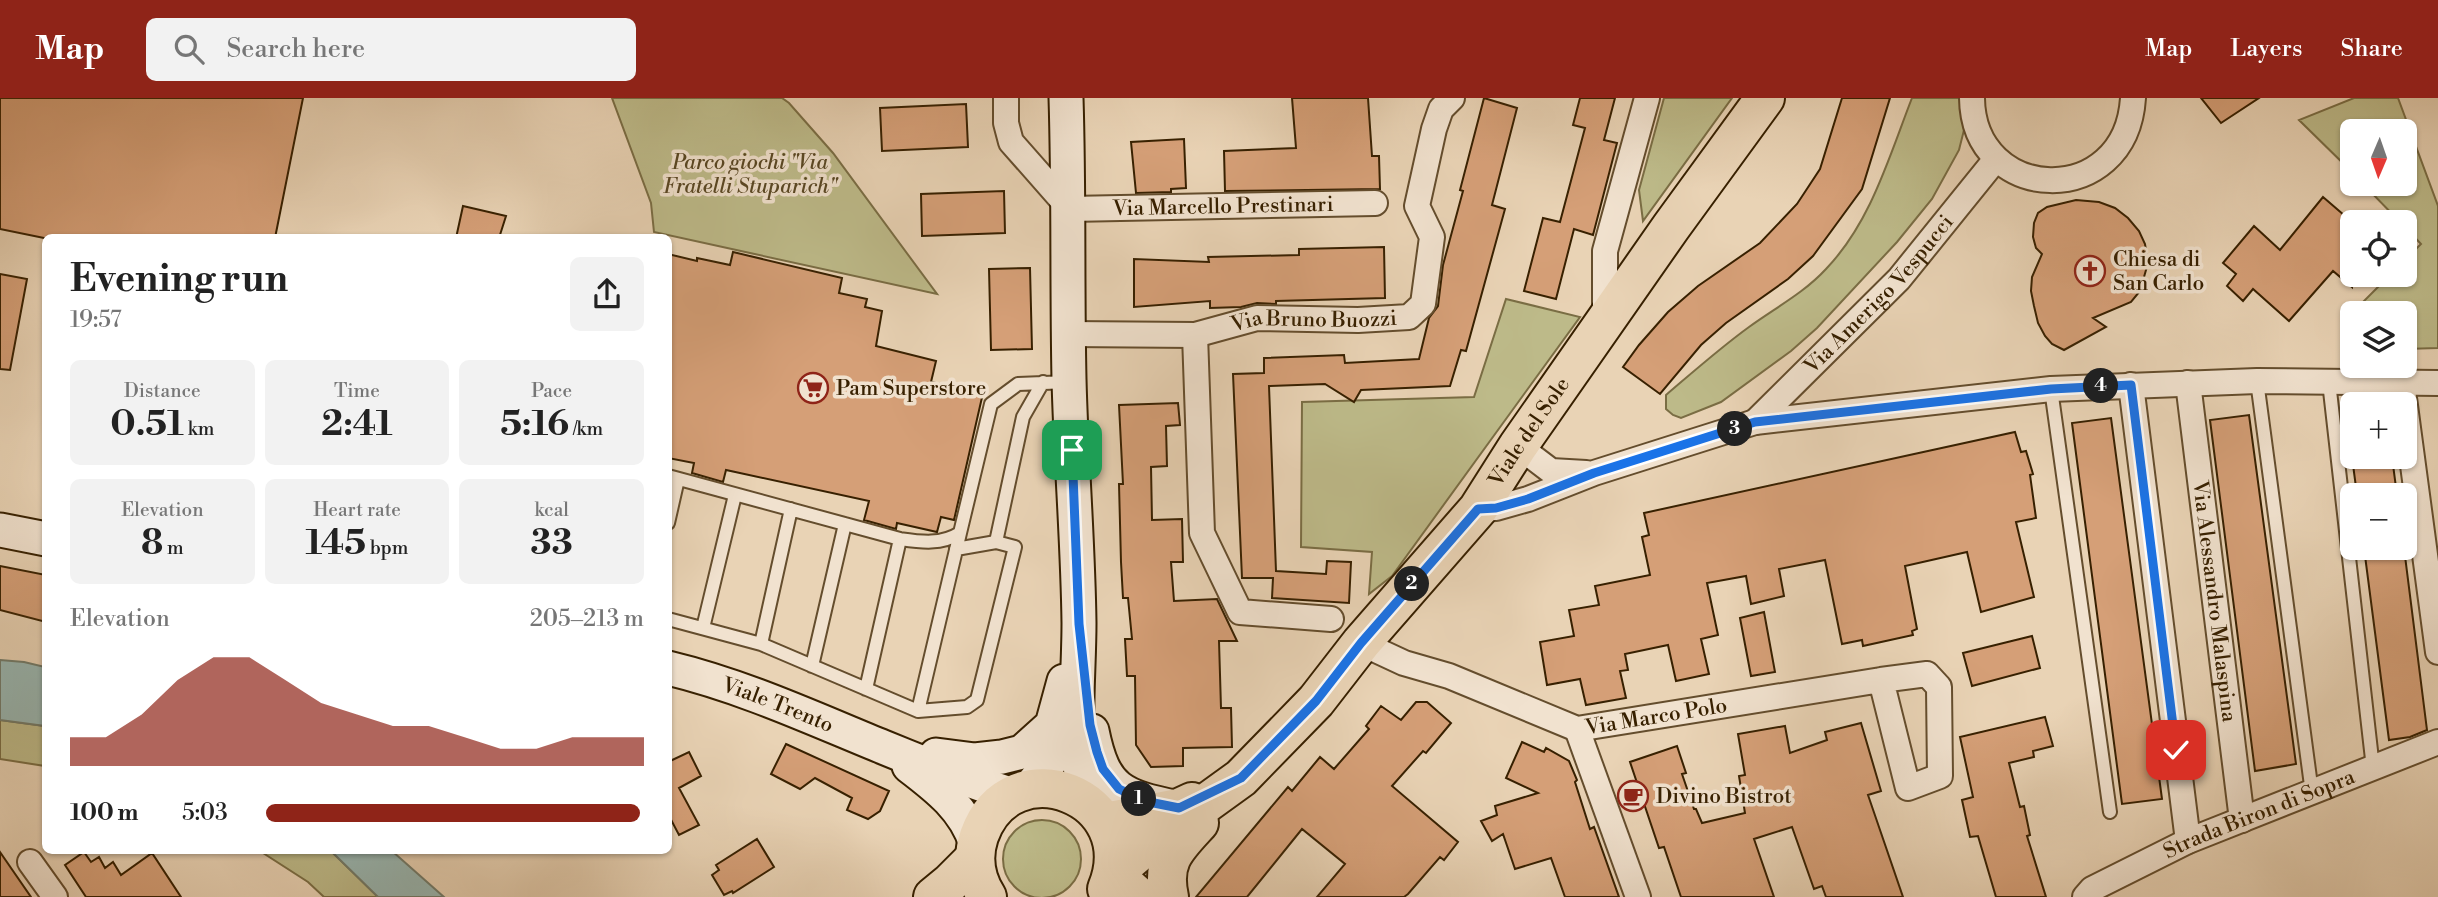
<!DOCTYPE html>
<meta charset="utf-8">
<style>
body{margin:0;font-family:"Libre Bodoni",serif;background:#f2f2f2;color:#222;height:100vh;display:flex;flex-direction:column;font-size:26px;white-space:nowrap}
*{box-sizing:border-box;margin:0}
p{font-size:23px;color:#767676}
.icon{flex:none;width:38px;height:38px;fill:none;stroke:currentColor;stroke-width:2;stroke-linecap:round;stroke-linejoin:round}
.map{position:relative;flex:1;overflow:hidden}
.panel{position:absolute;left:42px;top:136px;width:630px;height:620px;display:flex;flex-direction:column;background:#fff;border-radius:10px;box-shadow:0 2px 5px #0004}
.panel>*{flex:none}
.needle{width:46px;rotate:182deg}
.buttons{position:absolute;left:2340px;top:21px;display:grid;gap:14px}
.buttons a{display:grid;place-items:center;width:77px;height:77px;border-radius:10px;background:#fff;box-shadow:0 2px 5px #0004;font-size:35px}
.pin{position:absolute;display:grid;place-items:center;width:60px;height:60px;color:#fff;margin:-30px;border-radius:14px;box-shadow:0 4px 10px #0006}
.km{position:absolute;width:35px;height:35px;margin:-18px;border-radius:50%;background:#222;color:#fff;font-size:19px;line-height:35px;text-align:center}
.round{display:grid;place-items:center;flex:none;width:74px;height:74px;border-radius:10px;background:#f2f2f2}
.headline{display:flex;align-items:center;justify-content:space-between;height:119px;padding:0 28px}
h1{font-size:38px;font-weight:700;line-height:52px}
.stats{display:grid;grid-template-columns:repeat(3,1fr);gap:10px;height:119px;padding:7px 28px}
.stats div{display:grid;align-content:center;border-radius:10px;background:#f2f2f2;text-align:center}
.stats b{font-size:35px;font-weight:700}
.stats small{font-size:19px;font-weight:400}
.stats p{font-size:19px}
.chart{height:196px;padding:14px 28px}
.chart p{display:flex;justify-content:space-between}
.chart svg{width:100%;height:126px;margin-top:7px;fill:#8f2418;opacity:.7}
ul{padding:0 28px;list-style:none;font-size:23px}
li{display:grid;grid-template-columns:112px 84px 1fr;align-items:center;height:52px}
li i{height:18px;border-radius:9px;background:#8f2418}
header{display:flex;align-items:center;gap:42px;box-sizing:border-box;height:98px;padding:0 35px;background:#8f2418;color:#fff}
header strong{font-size:33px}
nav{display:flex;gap:38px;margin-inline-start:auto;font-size:24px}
.search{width:490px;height:63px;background:#f2f2f2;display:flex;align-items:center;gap:18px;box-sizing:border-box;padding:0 24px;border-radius:10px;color:#767676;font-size:26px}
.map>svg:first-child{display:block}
.green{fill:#bdba89;stroke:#7a6d44;stroke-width:2}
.water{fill:#98b7b3;stroke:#717b6b;stroke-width:2}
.building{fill:#d59f77;stroke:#372000;stroke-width:2}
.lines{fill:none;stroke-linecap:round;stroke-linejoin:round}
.lane-casing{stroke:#644d2d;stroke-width:16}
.street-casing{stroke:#644d2d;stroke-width:28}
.secondary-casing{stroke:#372000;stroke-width:37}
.primary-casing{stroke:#372000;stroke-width:42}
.lane{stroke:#f1e2cf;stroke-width:12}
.street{stroke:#f1e2cf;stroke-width:24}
.secondary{stroke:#f1e2cf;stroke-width:33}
.primary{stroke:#e9d3b5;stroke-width:38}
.route-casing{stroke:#fff;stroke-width:14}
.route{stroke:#1a73e8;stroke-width:9}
.labels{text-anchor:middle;stroke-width:7;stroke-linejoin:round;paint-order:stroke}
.park-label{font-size:21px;font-style:italic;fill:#584622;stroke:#f1e2cf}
.street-label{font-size:21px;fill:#372000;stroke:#f1e2cf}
.poi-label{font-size:21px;fill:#372000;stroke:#f1e2cf;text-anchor:start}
</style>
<header>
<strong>Map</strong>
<div class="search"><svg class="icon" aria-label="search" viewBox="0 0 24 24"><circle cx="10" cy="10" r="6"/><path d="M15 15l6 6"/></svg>Search here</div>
<nav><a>Map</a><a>Layers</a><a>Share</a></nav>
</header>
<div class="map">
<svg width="2438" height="799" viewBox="0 0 2438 799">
<rect width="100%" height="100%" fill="#e9d3b5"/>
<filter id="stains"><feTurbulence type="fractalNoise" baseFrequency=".00286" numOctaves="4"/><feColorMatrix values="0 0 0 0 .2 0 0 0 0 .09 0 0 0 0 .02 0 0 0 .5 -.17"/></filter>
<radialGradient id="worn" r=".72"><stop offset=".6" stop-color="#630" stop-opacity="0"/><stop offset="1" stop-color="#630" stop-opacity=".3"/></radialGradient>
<path class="green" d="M612 0H782L789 5 833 55 937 196 654 134 651 105Z
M1664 0H1732L1643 123 1639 92Z
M1912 0H1972L1959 52 1932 101 1897 144 1817 230 1791 253 1721 304 1681 320 1673 317 1666 311V297C1693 274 1720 250 1749 229 1775 210 1804 195 1826 171 1871 124 1889 59 1912 0Z
M2354 0H2398L2438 108V250L2405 251 2404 215H2352L2390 177H2404L2405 162 2421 146 2405 129 2404 124H2400L2363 86H2404V33H2352V74L2299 22Z
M1506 201 1580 219 1392 478 1369 496 1372 454 1301 449 1302 304 1474 299Z
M0 622 45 628V668L0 661Z
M1003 761a39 39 0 1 1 78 0a39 39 0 1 1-78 0Z
M260 753H331L378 799H324L308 784Z"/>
<path class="water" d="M0 562 24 564 45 569V628L0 622Z
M331 753H392L444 799H378Z"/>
<path class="building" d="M0 0H303L275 140H44L0 131Z
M1292 0H1368L1372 58H1379L1380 91 1225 93 1224 53 1296 50Z
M1484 0 1517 10 1492 107 1505 111 1466 253 1461 252 1450 288 1361 292 1354 304 1325 286 1269 288 1276 473 1326 476 1327 463 1351 464 1349 505 1272 500 1273 480H1242L1233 276 1264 275V260L1344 257 1345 265 1419 261 1429 220 1438 208 1443 167 1463 93 1460 92Z
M1580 0H1615L1604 42 1617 45 1593 137 1574 131 1556 201 1524 193 1543 120 1560 124 1585 30 1573 27Z
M1842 0H1890L1862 91 1813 158 1788 181 1726 225 1701 247 1660 296 1623 269 1639 247 1668 214 1698 188 1760 145 1797 106 1820 71Z
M2201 0H2259L2221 25Z
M966 6 968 49 882 53 880 10Z
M1184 41 1186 90 1171 91V94L1136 95 1131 44Z
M1004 93 1005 135 922 138 921 96Z
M2323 99 2352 124V189L2333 173 2289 223 2253 191 2243 203 2227 188 2236 176 2223 165 2254 128 2280 152Z
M2076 102 2099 104 2115 110 2128 120 2139 133 2145 146 2148 165 2140 193 2131 204 2093 220 2106 229 2064 252 2052 246 2045 238 2038 225 2034 208 2031 193 2032 179 2042 156 2036 150 2033 139 2034 125 2038 115 2047 109Z
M463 108 506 118 499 140H456Z
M1384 149 1385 200 1276 203V206L1257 205 1241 209 1210 210V203L1134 209V161L1209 164 1208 159 1299 157V151Z
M733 154 842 180 839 195 867 201 865 209 882 213 876 248 936 263 931 284 983 295 954 422 941 419 937 434 897 425 896 431 864 422 869 403 726 372 723 384 692 375 694 365 668 360V156L697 163V160L730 167Z
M1030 170 1032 251 991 252 989 171Z
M0 176 27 181 10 272 0 271Z
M1178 305 1180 327 1166 328 1167 368 1151 369 1152 422 1182 421 1183 464H1171L1174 503 1217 501 1237 543H1219L1221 610H1231L1232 649 1183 650V668L1151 669 1136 647 1135 578H1127L1125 541H1132L1128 500H1123L1121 464 1119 386H1123L1119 307Z
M2249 317 2296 666 2255 673 2210 322Z
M2111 320 2162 701 2122 706 2072 325Z
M2015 334 2021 354 2026 353 2033 376 2030 377 2036 420 2016 424 2034 499 1981 514 1967 454 1905 468 1917 531 1912 533 1913 537 1863 548 1862 542 1842 546 1825 462 1779 471 1784 498 1751 506 1746 478 1707 485 1718 537 1701 541 1709 576 1676 583 1668 547 1625 556 1628 572 1620 573 1626 600 1586 607 1580 581 1547 587 1540 544 1574 538 1569 512 1599 507 1595 488 1650 477 1642 439 1649 437 1644 415Z
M2352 359H2392L2397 397H2357Z
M2364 450H2404L2427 632 2410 639 2389 642Z
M0 468 46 477V524L0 512Z
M1764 514 1775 574 1751 578 1740 520Z
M2032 538 2040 570 1972 588 1963 555Z
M1416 604H1427L1451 625 1426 655 1423 653 1392 688 1458 744 1444 762 1440 759 1408 796 1404 799H1317L1345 766 1302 731 1247 799H1196L1288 689 1292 693 1320 659 1334 671 1369 631 1366 628 1381 608 1401 622Z
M2045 619 2053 648 2033 653 2034 659 2009 665 2020 709 2024 708 2030 737 2027 738 2046 799H1996L1978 738 1970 739 1962 702 1973 699 1960 639Z
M1861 625 1881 693 1868 697 1903 799H1826L1822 788 1814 791 1792 729 1754 741 1774 799H1681L1664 749 1659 750 1630 664 1677 648 1686 675 1682 676 1694 711H1696L1702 725 1745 715 1739 678 1745 677 1738 636 1785 628 1790 655 1827 642 1825 634Z
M1522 644 1544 654 1546 650 1569 663 1577 682 1575 684 1590 731 1594 729 1619 799H1565L1551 760 1515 771 1503 736 1492 743 1481 723 1497 717 1495 708 1538 695 1506 680Z
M786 646 889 693 880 713 868 721 847 712 852 700 815 680 800 691 771 676Z
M689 654 701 678 679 690 699 727 679 737 668 716V664Z
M757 741 774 769 733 795 732 793 724 797 712 777 719 772 716 767Z
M0 754 31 799H0Z
M84 754 91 764 99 759 105 770 113 764 121 777 152 755 181 799H86L65 767Z"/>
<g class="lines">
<g class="lane-casing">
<path id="lane" d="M2257 283 2312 695
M2329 284 2373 670
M2051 291 2110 714
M668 378 900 441C921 444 941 447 960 435L991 306 1018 286 1069 284
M668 425 678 381
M956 451 996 444
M668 521 761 546 918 613 960 435
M703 530 735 397
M761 546 791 411
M812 568 845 426
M866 591 900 441
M918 613 967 609 977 602 1015 449 996 444 1023 319 1043 284"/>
</g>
<g class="street-casing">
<g id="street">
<path id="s1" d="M1006 0V25L1011 44 1070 111 1375 105"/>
<path d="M1972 0C1973 106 2126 113 2133 0"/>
<path d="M1605 223V153L1647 0"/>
<path id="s2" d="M1069 236 1195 237 1257 220 1358 222 1409 219 1423 206 1432 139 1417 108 1434 31 1441 11 1452 0"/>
<path d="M1195 237 1202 435 1240 514 1331 521"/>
<path id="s3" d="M2188 285 2242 722"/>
<path d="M2402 285 2438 554"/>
<path d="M2131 287 2188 743"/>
<path id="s4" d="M1755 324 1899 181 1996 61"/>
<path d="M1518 348 1551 373 1586 375"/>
<path d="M1478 411 1496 410 1528 401 1594 375 1755 324 2051 291 2257 283 2438 285"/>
<path id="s5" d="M1361 545 1404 565 1449 578 1577 631 1881 582 1927 576 1939 589 1940 678 1908 690 1881 582"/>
<path d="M1577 631 1638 799"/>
<path d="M30 764 55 799"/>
<path id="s6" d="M2085 799 2092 791 2188 743 2438 644"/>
</g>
</g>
<g class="secondary-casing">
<g id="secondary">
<path d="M1066 0C1069 94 1067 188 1069 281 1071 363 1078 444 1079 525 1079 586 1070 646 1088 705"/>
<path d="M0 432 46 441"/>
<path id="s7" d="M668 570C743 588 812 620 883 649 926 667 969 683 1013 697"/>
<path d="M1092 633C1104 693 1122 698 1178 710"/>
<path d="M936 657 975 662 1002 659 1022 654 1052 627 1064 583"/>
<path d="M909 668C938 690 965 711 976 746"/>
<path d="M1029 691 1058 653 1076 625"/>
</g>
</g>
<g class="primary-casing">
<g id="primary">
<path d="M1105 724 1179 710 1192 704"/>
<path d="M933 799 950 785 975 760"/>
<path d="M987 799C975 780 972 759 979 738 1011 647 1145 698 1107 791"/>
<path id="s8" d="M1139 799 1113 776 1140 753 1241 680 1316 603 1361 545 1478 411 1518 348 1671 129 1765 0"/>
<path d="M1169 799C1161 763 1176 750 1199 725"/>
</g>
</g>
<use href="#lane" class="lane"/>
<use href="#street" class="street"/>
<use href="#secondary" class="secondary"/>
<use href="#primary" class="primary"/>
</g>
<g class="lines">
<g class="route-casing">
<path id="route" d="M1072 352 1079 526 1090 627 1097 654 1103 671 1119 691 1144 703 1179 710 1241 680 1316 603 1361 545 1478 411 1496 410 1528 401 1594 375 1755 324 2051 291 2131 287 2176 652"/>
</g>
<use href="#route" class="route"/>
</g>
<defs>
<g id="church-ring" transform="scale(1.575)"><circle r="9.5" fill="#f1e2cf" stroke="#8f2418" stroke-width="1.5"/><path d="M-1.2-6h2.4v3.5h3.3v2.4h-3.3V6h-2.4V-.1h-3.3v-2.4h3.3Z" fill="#8f2418"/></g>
<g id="supermarket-ring" transform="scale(1.575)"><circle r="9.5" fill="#f1e2cf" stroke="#8f2418" stroke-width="1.5"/><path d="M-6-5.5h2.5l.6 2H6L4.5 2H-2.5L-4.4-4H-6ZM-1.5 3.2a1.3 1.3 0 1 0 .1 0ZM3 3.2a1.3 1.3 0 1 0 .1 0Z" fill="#8f2418"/></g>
<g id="cafe-ring" transform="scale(1.575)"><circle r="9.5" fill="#f1e2cf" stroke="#8f2418" stroke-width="1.5"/><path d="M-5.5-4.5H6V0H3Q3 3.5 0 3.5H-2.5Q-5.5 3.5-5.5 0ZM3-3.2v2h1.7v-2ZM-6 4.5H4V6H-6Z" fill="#8f2418"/></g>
</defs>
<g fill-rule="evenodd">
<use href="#church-ring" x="2090" y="173"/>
<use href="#supermarket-ring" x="813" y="290"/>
<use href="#cafe-ring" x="1633" y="698"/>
</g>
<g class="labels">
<g class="park-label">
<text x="750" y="71">Parco giochi "Via<tspan x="750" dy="24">Fratelli Stuparich"</tspan></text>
</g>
<g class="street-label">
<text dy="7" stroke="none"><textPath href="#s1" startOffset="287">Via Marcello Prestinari</textPath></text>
<text dy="7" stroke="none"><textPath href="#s4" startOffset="178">Via Amerigo Vespucci</textPath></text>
<text dy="7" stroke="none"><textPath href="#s2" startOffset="247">Via Bruno Buozzi</textPath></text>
<text dy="7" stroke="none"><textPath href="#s8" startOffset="646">Viale del Sole</textPath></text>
<text dy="7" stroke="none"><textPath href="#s3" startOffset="220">Via Alessandro Malaspina</textPath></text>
<text dy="7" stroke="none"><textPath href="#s7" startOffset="116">Viale Trento</textPath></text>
<text dy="7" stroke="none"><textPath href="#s5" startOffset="313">Via Marco Polo</textPath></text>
<text dy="7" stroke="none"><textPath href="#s6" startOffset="194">Strada Biron di Sopra</textPath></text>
</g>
<g class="poi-label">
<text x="2113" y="168">Chiesa di<tspan x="2113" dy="24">San Carlo</tspan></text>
<text x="836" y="297">Pam Superstore</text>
<text x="1656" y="705">Divino Bistrot</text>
</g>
</g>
<rect width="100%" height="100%" filter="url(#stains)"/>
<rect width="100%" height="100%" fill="url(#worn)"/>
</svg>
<div class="buttons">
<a><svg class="needle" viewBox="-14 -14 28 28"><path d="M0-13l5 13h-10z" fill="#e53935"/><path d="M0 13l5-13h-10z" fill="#767676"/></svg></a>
<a><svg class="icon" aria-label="locate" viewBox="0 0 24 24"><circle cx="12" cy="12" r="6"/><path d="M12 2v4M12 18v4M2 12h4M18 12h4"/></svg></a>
<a><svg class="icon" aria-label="layers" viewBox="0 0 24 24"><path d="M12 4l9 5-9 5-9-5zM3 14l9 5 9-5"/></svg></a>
<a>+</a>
<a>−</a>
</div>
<div class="pin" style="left:1072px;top:352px;background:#1e9e55"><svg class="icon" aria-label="arrive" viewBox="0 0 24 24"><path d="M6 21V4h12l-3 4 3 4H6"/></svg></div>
<div class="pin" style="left:2176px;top:652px;background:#d93025"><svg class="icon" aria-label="check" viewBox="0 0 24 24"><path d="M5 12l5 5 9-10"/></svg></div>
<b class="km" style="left:1139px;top:701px">1</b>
<b class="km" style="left:1412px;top:486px">2</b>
<b class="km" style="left:1735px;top:331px">3</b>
<b class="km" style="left:2101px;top:288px">4</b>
<section class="panel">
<div class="headline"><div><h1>Evening run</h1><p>19:57</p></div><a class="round"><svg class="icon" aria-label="share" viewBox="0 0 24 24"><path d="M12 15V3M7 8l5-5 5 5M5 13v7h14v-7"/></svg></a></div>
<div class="stats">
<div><p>Distance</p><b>0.51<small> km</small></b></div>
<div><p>Time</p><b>2:41</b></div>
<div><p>Pace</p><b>5:16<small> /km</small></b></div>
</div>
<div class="stats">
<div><p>Elevation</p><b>8<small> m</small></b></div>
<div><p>Heart rate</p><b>145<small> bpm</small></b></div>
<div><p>kcal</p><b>33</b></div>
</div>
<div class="chart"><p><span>Elevation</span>205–213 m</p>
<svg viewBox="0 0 160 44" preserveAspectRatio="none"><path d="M0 44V34L10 34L20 26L30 14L40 6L50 6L60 14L70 22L80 26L90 30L100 30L110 34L120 38L130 38L140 34L150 34L160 34V44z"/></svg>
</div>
<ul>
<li><b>100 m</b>5:03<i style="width:99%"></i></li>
</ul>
</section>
</div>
